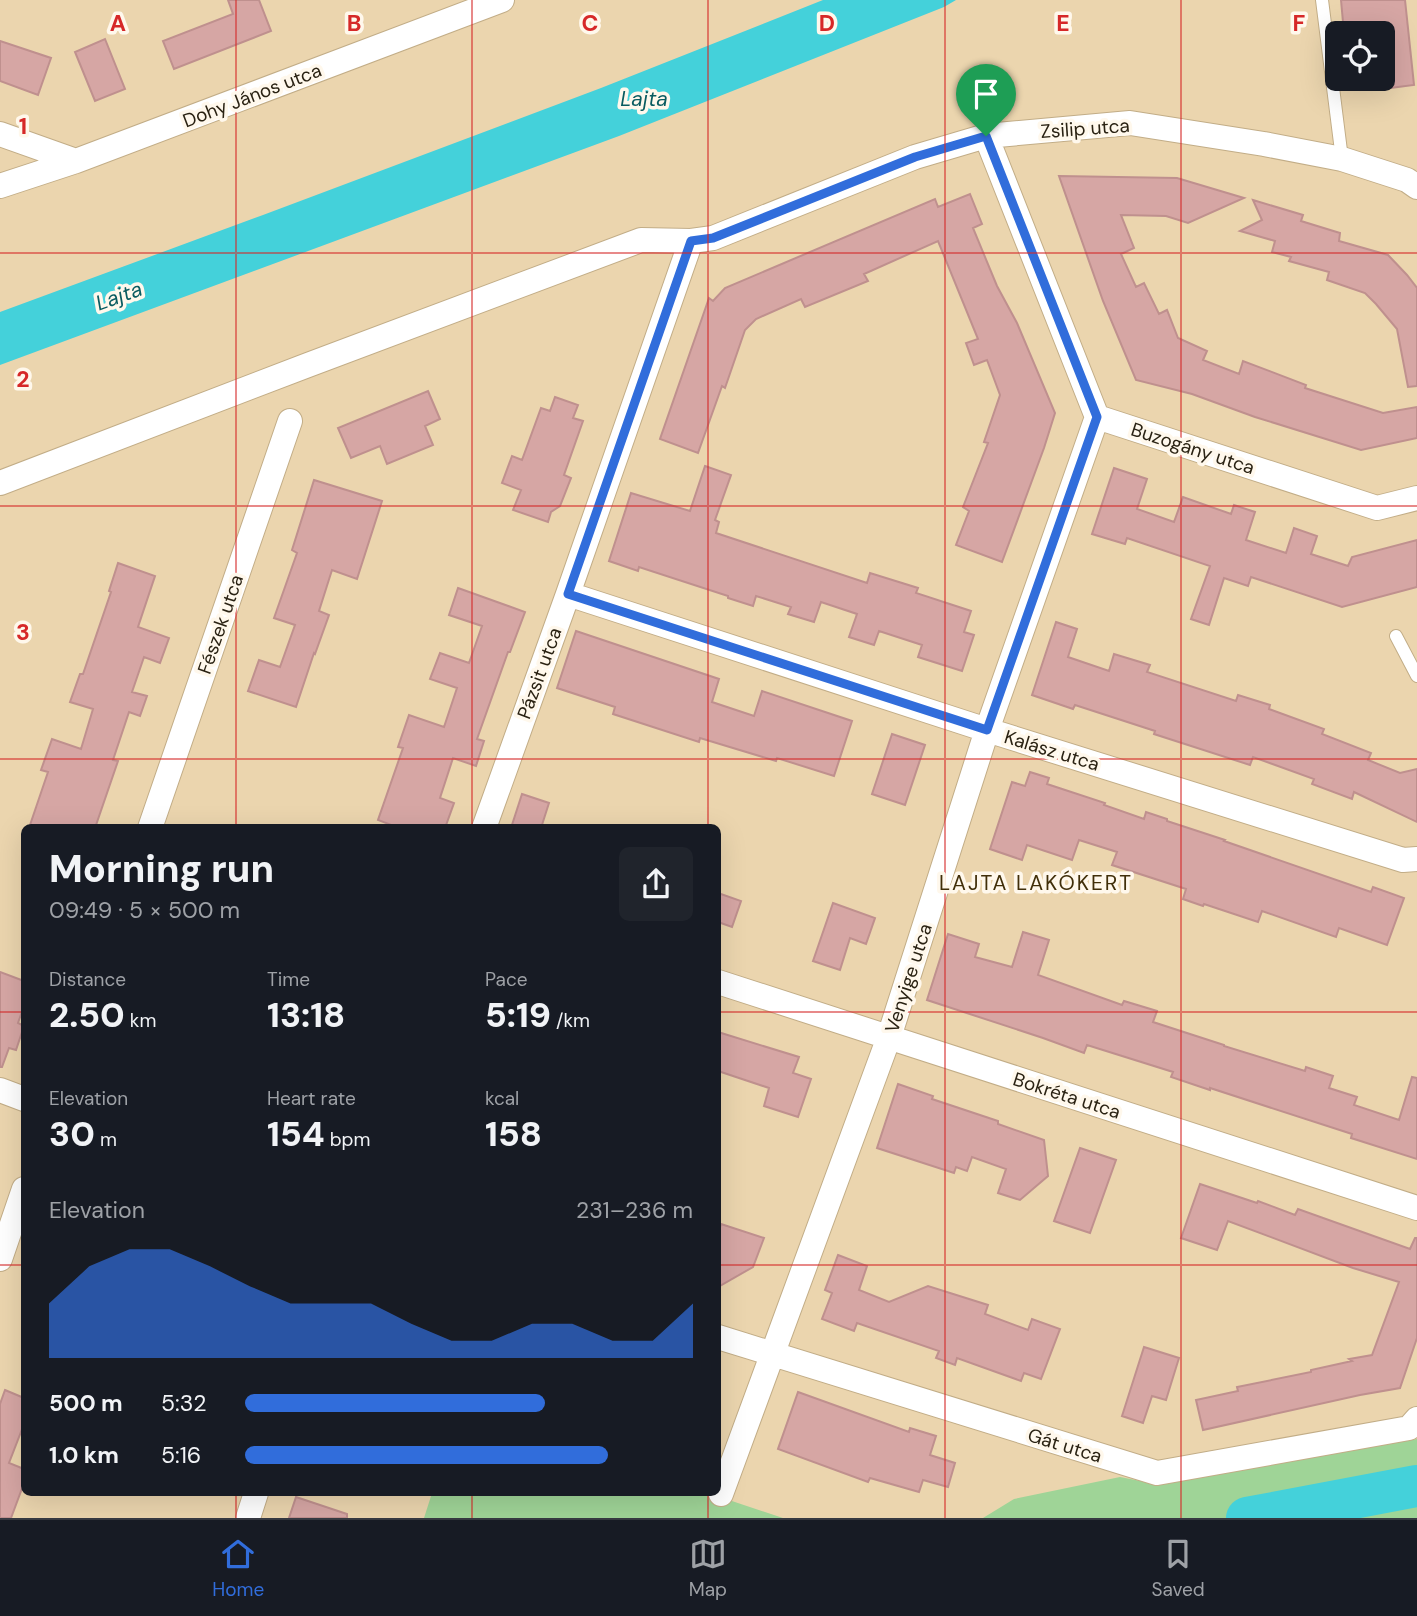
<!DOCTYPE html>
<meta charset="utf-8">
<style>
body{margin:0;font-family:"DM Sans",sans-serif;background:#20242c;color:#f1f3f6;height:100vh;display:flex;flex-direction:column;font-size:26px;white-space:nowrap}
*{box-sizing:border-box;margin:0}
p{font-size:23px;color:#9ea1a6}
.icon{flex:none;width:38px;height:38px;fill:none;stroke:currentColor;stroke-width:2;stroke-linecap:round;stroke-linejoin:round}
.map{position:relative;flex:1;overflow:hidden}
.drawer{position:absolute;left:21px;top:824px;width:700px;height:672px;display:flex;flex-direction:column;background:#171b24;border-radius:10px;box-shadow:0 7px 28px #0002}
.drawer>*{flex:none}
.controls{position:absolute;left:1325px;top:21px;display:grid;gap:14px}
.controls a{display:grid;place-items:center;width:70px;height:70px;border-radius:10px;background:#171b24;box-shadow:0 7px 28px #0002;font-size:35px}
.pin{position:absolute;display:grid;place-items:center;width:60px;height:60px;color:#fff;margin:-72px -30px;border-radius:50% 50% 50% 0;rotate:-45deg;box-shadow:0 0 7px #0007}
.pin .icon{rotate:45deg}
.round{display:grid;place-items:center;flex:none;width:74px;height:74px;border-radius:10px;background:#20242c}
.overview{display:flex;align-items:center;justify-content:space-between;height:119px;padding:0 28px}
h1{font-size:38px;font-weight:800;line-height:52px}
.metrics{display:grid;grid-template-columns:repeat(3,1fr);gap:10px;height:119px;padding:7px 28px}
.metrics div{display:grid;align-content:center}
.metrics b{font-size:35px;font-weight:800}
.metrics small{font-size:19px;font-weight:400}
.metrics p{font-size:19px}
.chart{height:196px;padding:14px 28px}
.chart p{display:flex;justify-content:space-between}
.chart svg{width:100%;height:126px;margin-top:7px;fill:#316ddb;opacity:.7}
ul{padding:0 28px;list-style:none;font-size:23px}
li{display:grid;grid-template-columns:112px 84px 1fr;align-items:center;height:52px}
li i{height:18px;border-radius:9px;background:#316ddb}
.menu{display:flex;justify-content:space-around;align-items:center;height:98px;border-top:2px solid #363941;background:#171b24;font-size:19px;color:#9ea1a6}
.menu a{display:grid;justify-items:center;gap:4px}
.menu .on{color:#316ddb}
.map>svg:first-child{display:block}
.green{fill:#9fd497}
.water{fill:#44d1da}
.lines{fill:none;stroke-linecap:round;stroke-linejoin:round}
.river{stroke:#44d1da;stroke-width:42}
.building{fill:#d6a6a4;stroke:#bf908e;stroke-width:2}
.lane-casing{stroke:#c2ad87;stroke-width:14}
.street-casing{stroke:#c2ad87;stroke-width:26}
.lane{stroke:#fff;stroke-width:12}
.street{stroke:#fff;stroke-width:24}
.route-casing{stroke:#fff;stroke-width:14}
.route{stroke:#316ddb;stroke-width:9}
.grid{fill:none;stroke:#d62828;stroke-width:2;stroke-opacity:0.55}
.labels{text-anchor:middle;stroke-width:7;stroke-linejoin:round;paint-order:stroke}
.street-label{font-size:19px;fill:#2a2213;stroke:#fff8ec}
.water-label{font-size:21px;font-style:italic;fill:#095b60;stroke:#fff8ec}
.neighbourhood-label{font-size:21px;letter-spacing:2px;fill:#412f0a;stroke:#fff8ec}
.grid-label{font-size:23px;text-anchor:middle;font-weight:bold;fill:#d62828;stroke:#fff8ec;stroke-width:7;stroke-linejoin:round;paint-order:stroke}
</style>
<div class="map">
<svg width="1417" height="1518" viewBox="0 0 1417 1518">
<rect width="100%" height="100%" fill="#ebd5ae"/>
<path class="green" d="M1417 1439V1518H983L1014 1499 1120 1477 1156 1484Z
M432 1493H708L783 1518H424Z"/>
<path class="water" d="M823 0H956L944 7 619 136 0 365V312L263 215 601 88Z"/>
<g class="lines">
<path class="river" d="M1247 1518 1417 1486"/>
</g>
<path class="building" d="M228 0H259L271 31 174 69 163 41 233 14Z
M1341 0H1405L1414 85 1382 89V33H1344Z
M105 39 125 89 95 101 75 52Z
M0 41 51 58 38 95 0 81Z
M1059 176 1177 178 1244 198 1188 223 1166 216 1121 215 1134 248 1121 254 1136 287 1144 283 1159 314 1167 310 1178 338 1207 351 1203 360 1239 374 1243 361 1306 385 1305 388 1383 413 1417 407V438L1361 450 1255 417 1192 394 1136 380 1103 301Z
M970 194 982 224 973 228 997 286 1017 323 1055 413 1044 448 1002 562 956 545 969 511 963 507 988 443 984 442 1000 395 987 360 974 365 966 343 978 339 938 241 864 274 868 281 805 307 801 299 756 319 745 330 725 388 722 386 698 453 660 439 709 298 713 301 725 288 935 199 938 207Z
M1253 200 1303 215 1301 221 1340 233 1339 241 1388 255 1407 275 1417 288V386L1408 387 1397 329 1376 304 1365 293 1327 280 1329 272 1289 261 1291 257 1272 252 1275 241 1240 231 1262 220Z
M428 391 440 419 425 426 433 445 387 464 380 446 351 458 338 428Z
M555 397 578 405 573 418 583 421 564 475 571 478 560 506 551 512 548 522 513 510 521 490 502 483 512 456 522 460 541 408 550 411Z
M705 466 731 475 715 520 719 522 716 533 867 583 870 573 918 588 916 593 971 611 964 632 974 635 962 671 918 657 922 645 879 631 874 645 849 637 857 614 821 602 814 622 788 614 791 607 756 596 753 606 728 598V596L639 567 638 571 609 561 631 493 690 511Z
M1114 468 1147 479 1137 509 1174 522 1183 497 1231 514 1234 505 1255 512 1246 540 1286 553 1294 528 1317 536 1311 554 1348 566 1352 557 1417 540V587L1342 607 1251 577 1248 586 1224 578 1209 625 1191 619 1210 566 1127 538 1125 544 1092 534Z
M314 480 382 501 357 579 332 570 319 611 329 615 315 654 314 653 296 707 248 691 259 660 280 667 295 625 274 618 297 553 292 550Z
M118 563 155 576 138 627 169 638 160 663 144 657 132 692 147 696 140 716 129 712 113 760 118 761 95 828H29L48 772 41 770 52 739 81 749 93 709 70 702 80 674H83L111 592 109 591Z
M458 588 525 612 510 652H508L477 739 484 741 476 766 453 758 440 798 454 803 445 828H399L378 820 403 748 398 747 409 715 444 727 457 688 430 679 440 653 469 663 482 626 449 615Z
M1056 622 1077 629 1068 657 1109 671 1114 654 1150 665 1147 672 1236 701 1238 695 1270 705 1269 709 1324 729 1322 734 1371 753 1368 760 1400 773 1417 769V822L1354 792 1352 799 1312 784 1314 779 1253 757 1250 765 1154 734 1155 731 1075 705 1073 709 1032 695Z
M576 631 719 679 712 702 754 716 762 691 852 721 834 776 777 758 776 761 700 738 699 742 613 714 615 707 557 688Z
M892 734 925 745 905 805 872 794Z
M1030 772 1049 778 1047 784 1105 803 1104 805 1144 819 1146 812 1167 819V821L1225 840 1224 841 1371 892 1373 887 1404 898 1387 945 1339 928 1336 937 1262 911 1258 922 1204 904 1203 906 1183 899 1186 889 1112 865 1117 852 1079 840 1072 860 1027 845 1022 860 990 849 1012 782 1025 786Z
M522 794 549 803 541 828H511Z
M718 893 741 901 732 927 718 922Z
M833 903 875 918 866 944 850 938 840 970 813 961Z
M1023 932 1049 940 1038 975 1122 1005 1124 1001 1157 1011 1153 1022 1224 1045V1046L1305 1071 1306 1067 1333 1076 1329 1088 1357 1097 1354 1105 1399 1120 1412 1077 1417 1078V1159L1351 1138 1352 1134 1210 1088V1090L1171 1077 1173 1072 1087 1045 1084 1053 1043 1038 927 1000 948 934 979 944 975 957 1012 967Z
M0 972 24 981V1006L18 1023 24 1026 16 1050 9 1048 2 1067H0Z
M718 1032 799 1057 793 1073 811 1079 798 1117 764 1106 769 1088 718 1071Z
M898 1084 933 1096 932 1099 998 1121V1124L1044 1140 1048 1176 1020 1200 998 1193 1006 1169 972 1157 967 1171 956 1167 954 1173 877 1148Z
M1080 1148 1116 1160 1090 1233 1054 1221Z
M1200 1184 1257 1203 1258 1201 1295 1215 1298 1209 1410 1249 1415 1238H1417V1338L1400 1388 1360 1395 1203 1430 1196 1400 1238 1391 1237 1387 1311 1372V1370L1352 1361 1349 1359 1372 1355 1399 1282 1353 1268 1228 1221 1217 1250 1181 1238Z
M721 1224 764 1238 753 1267 718 1287V1235Z
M838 1255 867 1266 859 1290 889 1302 928 1286 988 1305 985 1314 1028 1330 1032 1319 1060 1329 1041 1379 1024 1373 1021 1381 957 1358 955 1365 936 1358 939 1351 857 1323 854 1331 822 1319 832 1293 825 1290Z
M1144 1347 1179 1358 1166 1400 1152 1396 1143 1423 1122 1416Z
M5 1390 24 1398V1424L9 1463 24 1469V1483L11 1518H0V1404Z
M798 1392 909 1432 910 1428 936 1436 930 1455 955 1463 948 1487 923 1480 919 1492 870 1478 868 1482 778 1449Z
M296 1497 347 1514V1518H289Z"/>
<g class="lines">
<g class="lane-casing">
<path id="lane" d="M1322 0 1342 159
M1396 636 1417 676"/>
</g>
<g class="street-casing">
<path id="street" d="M0 134 76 161
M986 136 1097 417 1377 508 1417 498
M0 186 76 161 502 0
M0 483 308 365 641 240 691 241 713 238 915 157 986 136 1130 123 1264 144 1342 159 1407 180 1417 187
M568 594 987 730 1403 860 1417 859
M150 828 290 421
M484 828 568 594 691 241
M718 982 1417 1208
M0 1090 24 1099
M0 1259 24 1189
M718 1337 1157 1473 1409 1428 1417 1419
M721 1494 889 1037 987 730 1097 417
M248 1518 256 1493"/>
</g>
<use href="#lane" class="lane"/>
<use href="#street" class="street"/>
</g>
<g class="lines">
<g class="route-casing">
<path id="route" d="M986 136 1097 417 987 730 568 594 691 241 713 238 915 157Z"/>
</g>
<use href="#route" class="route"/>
</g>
<path class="grid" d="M236 0V828M472 0V828M708 0V828M945 0V1518M1181 0V1518M0 253H1417M0 506H1417M0 759H1417M0 1012H24M718 1012H1417M0 1265H24M718 1265H1417M236 1493V1518M472 1493V1518M708 1493V1518"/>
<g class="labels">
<g class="street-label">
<text transform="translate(252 95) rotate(-21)" y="7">Dohy János utca</text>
<text transform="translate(1085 128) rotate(-4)" y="7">Zsilip utca</text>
<text transform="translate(1193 448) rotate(18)" y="7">Buzogány utca</text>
<text transform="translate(220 624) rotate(-71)" y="7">Fészek utca</text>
<text transform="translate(539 673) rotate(-70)" y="7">Pázsit utca</text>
<text transform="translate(1052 750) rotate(17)" y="7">Kalász utca</text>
<text transform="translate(908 978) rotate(-72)" y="7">Venyige utca</text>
<text transform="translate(1067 1095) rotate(18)" y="7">Bokréta utca</text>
<text transform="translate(1065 1445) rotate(17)" y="7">Gát utca</text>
</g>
<g class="water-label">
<text x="644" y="106">Lajta</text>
<text transform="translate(119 296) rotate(-20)" y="7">Lajta</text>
</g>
<g class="neighbourhood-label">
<text x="1036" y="890">LAJTA LAKÓKERT</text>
</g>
</g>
<g class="grid-label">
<text x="118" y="31">A</text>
<text x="354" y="31">B</text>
<text x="590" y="31">C</text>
<text x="827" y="31">D</text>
<text x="1063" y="31">E</text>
<text x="1299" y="31">F</text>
<text x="23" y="134">1</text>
<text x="23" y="387">2</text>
<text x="23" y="640">3</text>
</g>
</svg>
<div class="controls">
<a><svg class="icon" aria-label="locate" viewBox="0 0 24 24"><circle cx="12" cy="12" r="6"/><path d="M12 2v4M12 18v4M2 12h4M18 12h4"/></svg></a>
</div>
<div class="pin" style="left:986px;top:136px;background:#1e9e55"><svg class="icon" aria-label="arrive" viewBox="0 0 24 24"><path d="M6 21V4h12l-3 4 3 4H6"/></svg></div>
<section class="drawer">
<div class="overview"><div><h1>Morning run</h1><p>09:49 · 5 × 500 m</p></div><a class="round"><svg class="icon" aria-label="share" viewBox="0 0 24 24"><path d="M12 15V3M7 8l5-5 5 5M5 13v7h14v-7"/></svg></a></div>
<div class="metrics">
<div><p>Distance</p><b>2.50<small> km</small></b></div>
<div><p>Time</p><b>13:18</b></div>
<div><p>Pace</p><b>5:19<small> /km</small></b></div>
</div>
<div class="metrics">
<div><p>Elevation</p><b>30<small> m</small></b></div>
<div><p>Heart rate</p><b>154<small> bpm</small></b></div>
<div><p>kcal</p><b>158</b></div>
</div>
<div class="chart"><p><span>Elevation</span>231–236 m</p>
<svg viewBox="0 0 160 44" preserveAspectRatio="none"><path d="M0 44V25L10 12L20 6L30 6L40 12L50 19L60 25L70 25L80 25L90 32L100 38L110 38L120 32L130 32L140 38L150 38L160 25V44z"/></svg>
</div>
<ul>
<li><b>500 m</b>5:32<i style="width:67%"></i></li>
<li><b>1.0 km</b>5:16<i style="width:81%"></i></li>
</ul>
</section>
</div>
<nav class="menu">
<a class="on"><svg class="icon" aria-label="home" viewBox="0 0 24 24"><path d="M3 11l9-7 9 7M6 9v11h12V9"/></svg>Home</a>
<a><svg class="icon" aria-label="map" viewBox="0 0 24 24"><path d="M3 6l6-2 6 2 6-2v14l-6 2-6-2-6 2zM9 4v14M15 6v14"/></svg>Map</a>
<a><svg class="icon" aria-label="saved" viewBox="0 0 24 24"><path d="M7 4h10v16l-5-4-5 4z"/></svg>Saved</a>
</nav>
